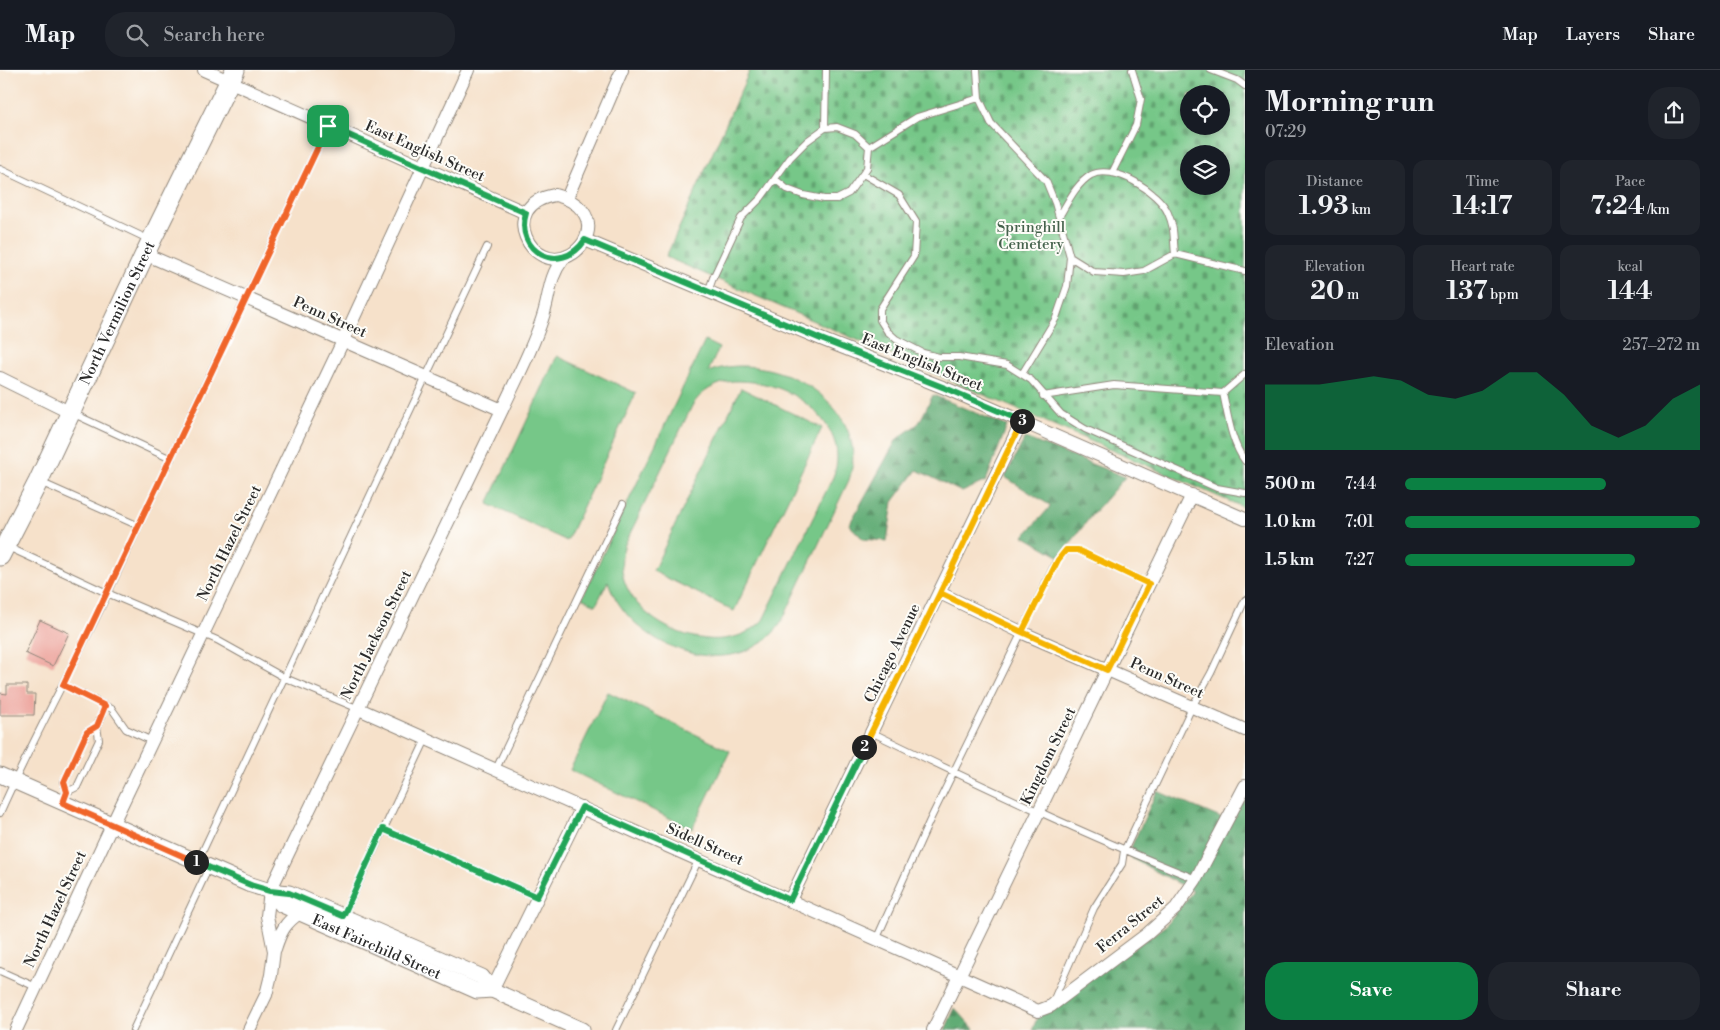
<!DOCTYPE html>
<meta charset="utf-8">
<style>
body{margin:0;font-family:"Libre Bodoni",serif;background:#20242c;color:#f1f3f6;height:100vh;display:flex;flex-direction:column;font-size:19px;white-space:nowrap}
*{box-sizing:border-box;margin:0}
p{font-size:16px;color:#9ea1a6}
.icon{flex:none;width:28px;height:28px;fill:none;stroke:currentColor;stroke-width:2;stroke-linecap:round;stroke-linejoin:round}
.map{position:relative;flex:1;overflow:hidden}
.drawer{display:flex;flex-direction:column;background:#171b24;width:475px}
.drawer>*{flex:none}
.controls{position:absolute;left:1180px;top:15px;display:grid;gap:10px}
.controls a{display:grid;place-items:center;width:50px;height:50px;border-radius:50%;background:#171b24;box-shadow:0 2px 8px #0003;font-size:25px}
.pin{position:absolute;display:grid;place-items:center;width:42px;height:42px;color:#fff;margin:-21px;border-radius:10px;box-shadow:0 2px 8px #0006}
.km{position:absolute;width:25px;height:25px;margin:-12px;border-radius:50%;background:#222;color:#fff;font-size:14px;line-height:25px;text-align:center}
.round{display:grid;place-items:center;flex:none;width:52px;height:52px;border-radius:20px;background:#20242c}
.headline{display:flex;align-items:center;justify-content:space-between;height:85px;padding:0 20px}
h1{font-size:28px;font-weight:800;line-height:38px}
.figures{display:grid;grid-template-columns:repeat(3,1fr);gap:8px;height:85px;padding:5px 20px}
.figures div{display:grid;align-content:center;border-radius:12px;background:#20242c;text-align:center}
.figures b{font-size:25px;font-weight:800}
.figures small{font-size:14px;font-weight:400}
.figures p{font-size:14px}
.chart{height:140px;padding:10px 20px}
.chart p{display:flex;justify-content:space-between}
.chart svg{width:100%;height:90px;margin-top:5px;fill:#0b8043;opacity:.7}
.cta{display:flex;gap:10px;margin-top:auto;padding:10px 20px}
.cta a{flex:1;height:58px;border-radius:20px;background:#0b8043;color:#fff;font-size:20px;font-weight:800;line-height:58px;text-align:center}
.cta a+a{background:#20242c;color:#f1f3f6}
ul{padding:0 20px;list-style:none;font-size:16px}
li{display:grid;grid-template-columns:80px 60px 1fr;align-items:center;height:38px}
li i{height:12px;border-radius:6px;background:#0b8043}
header{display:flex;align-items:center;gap:30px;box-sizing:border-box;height:70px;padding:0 25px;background:#171b24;border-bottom:1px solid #363941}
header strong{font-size:24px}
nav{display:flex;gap:28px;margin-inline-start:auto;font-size:18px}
.search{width:350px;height:45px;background:#20242c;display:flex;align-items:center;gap:12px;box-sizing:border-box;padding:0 18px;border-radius:20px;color:#9ea1a6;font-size:19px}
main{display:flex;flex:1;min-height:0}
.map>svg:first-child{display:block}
.forest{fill:url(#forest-firs);stroke:#466c50}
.cemetery{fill:url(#cemetery-stones);stroke:#50795a;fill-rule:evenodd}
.pitch{fill:#76c788;stroke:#50795a;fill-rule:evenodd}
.building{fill:#eda49d}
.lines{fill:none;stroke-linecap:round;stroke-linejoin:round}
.service-casing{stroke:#90867a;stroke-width:8}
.minor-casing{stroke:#90867a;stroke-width:14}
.tertiary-casing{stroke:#90867a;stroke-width:17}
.primary-casing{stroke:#90867a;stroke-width:21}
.service{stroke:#fff;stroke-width:6}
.minor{stroke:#fff;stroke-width:12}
.tertiary{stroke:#fff;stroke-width:15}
.primary{stroke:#fff;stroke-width:19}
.split-1-casing{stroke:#fff;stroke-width:10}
.split-2-casing{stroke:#fff;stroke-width:10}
.split-3-casing{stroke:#fff;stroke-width:10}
.split-4-casing{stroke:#fff;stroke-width:10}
.split-1{stroke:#f0652b;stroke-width:6}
.split-2{stroke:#22a559;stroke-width:6}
.split-3{stroke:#f5b400;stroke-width:6}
.split-4{stroke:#22a559;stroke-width:6}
.labels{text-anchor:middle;stroke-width:4;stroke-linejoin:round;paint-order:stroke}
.street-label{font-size:15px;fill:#2b2b2b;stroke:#fdfcf7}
.park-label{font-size:15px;fill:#45624c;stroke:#fdfcf7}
</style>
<header>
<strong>Map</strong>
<div class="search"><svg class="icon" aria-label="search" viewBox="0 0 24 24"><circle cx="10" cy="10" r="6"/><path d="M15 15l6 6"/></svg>Search here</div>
<nav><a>Map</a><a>Layers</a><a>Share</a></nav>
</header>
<main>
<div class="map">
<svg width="1245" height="960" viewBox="0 0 1245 960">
<defs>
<pattern id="forest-firs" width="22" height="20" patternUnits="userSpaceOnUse" patternTransform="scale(1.25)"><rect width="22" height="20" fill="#60ac74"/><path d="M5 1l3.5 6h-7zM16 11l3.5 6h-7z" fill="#4f8c5f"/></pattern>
<pattern id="cemetery-stones" width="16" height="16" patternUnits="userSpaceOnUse" patternTransform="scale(1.25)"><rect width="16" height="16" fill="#76c788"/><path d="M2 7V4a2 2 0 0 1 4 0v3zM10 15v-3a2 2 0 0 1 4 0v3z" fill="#61a26f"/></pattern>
</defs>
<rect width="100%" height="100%" fill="#fdfcf7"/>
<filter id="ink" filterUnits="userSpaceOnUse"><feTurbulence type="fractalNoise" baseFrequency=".02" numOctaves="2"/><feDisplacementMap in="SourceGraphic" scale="10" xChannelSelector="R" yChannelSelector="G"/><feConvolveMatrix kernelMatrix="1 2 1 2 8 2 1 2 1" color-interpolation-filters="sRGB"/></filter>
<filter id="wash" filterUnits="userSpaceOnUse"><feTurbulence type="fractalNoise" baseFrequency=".0096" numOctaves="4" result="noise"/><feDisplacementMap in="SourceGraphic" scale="20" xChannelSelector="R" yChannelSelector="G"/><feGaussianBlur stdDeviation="1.12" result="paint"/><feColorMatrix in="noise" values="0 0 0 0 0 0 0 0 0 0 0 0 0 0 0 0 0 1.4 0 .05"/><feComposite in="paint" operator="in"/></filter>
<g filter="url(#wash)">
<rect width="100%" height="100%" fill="#f6e1ca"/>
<path class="forest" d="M933 325 1007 356 986 411 962 422 917 400 893 432 887 471 863 469 849 455 897 369 919 353Z
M1025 368 1125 407 1091 446 1060 487 1024 466 1051 436 1005 407Z
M1157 721 1223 749 1245 728V960H1032L1039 944 1165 856 1193 821 1127 786Z
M955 938 975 960H945Z"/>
<path class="cemetery" d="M750 0H1245V438L666 187ZM1189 24H1221V56H1189ZM1189 84H1221V116H1189Z"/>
<path class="pitch" d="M705 271 719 278 708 302C772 277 874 334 849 410L781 553C736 619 628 577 608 511L596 535 582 528ZM733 311C747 311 759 312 772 316 809 327 850 365 833 407L763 550C716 601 600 543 625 474L692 336C701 321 716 313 733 311Z
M557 286 636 323 567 471 488 434Z
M741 318 822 358 734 541 653 501Z
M608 622 730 681 692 759 570 700Z"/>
<g id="blocks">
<path class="building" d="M40 550 69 563 53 596 25 583Z
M7 615H27V624H35L34 645H0V623L7 624Z"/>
</g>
</g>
<g filter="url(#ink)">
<use href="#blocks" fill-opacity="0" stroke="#90867a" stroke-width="1"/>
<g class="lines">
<g class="service-casing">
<path id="service" d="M977 0 979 28
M1211 0 1237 10 1245 16
M825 58 826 0
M869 77 917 47 979 28 991 53 1046 111 1055 133 1070 187 1067 216 1056 248 1022 304
M0 99 150 170
M1112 103 1136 55 1141 29 1132 0
M863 104 899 125 916 152 914 186 880 239V250L887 261 896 269 923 283 939 287H959L1007 295 1031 310 1061 344 1085 359 1217 418 1245 423
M1059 147C1068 132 1076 114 1091 105 1114 93 1159 122 1168 143 1175 159 1173 167 1175 184
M1070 187 1094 202 1124 204 1144 201 1175 184 1245 201
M708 222 713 208 741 148 761 128 790 88 807 71 825 58 837 57 855 64 869 77 867 98 849 123 837 129H824L803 125 787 119 775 109
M1223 323C1228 346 1231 372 1245 391
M1043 326 1114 315 1223 323 1245 304
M72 343 171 389
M40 412 139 456
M6 476 107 523 217 570 285 608 359 639
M63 615 112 639 126 659 152 671
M871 662C978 714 1085 765 1196 809
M496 699 623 434
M67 722 77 717 99 670 97 656 105 636
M66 724 67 722 64 712 87 662 97 656
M0 743C33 668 73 597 108 523 179 367 254 211 328 56
M383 759 537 827
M198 791 487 177
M343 846 426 669
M876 870 930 750 1057 490 1067 480H1078L1149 514
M0 901 36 917
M1053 931 1094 838 1122 794 1124 781 1192 637 1211 603 1245 530
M133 960 209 797
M616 960 699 789"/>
</g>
<g class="minor-casing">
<path id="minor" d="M204 0 526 143
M555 125C577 130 597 147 584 172 580 178 576 182 570 185 532 206 495 135 555 125Z
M567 128 622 0
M585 170 821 269 945 318 1245 449
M145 184 502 340
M0 308 71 343
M940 523 1023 563 1245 660
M359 639 1038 941 1051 936 1147 864 1176 838 1196 809 1245 716
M790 830 1022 351
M275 879C280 863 285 852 300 843
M492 920 582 737
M16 960 112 755 343 271 468 0
M249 960 266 925 271 905 274 881 267 846 270 821 502 340C516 309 534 277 544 243 550 223 549 207 563 189
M933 960 1192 425"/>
</g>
<g class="tertiary-casing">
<g id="tertiary">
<path d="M0 705 248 814 270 821 289 823 482 907 492 920"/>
<path id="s1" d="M270 821 282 835 300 843 477 921 492 920 582 960"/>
</g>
</g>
<g class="primary-casing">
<g id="primary">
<path id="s2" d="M0 486 38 412 151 171 235 0"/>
</g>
</g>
<use href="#service" class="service"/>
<use href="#minor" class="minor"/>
<use href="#tertiary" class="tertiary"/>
<use href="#primary" class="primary"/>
</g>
</g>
<g class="lines" filter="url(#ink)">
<g class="split-1-casing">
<path id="split-1" d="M196 792 63 733 67 722 64 712 87 662 97 656 105 636 63 615 328 56"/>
</g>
<g class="split-2-casing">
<path id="split-2" d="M196 792 253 816 270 821 289 823 343 846 383 759 537 827 582 737 790 830 864 677"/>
</g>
<g class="split-3-casing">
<path id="split-3" d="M864 677 940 523 1022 562 1107 600 1111 592 1149 514 1078 480H1066L1058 490 1022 562 940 523 1022 351"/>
</g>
<g class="split-4-casing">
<path id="split-4" d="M328 56 526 143C514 181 560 207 585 170L821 269 945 318 1022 351"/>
</g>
<use href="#split-1" class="split-1"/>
<use href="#split-2" class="split-2"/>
<use href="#split-3" class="split-3"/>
<use href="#split-4" class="split-4"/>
</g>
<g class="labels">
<g class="street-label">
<text transform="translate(425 81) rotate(24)" y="5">East English Street</text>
<text dy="5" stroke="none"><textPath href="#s2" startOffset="270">North Vermilion Street</textPath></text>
<text transform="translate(330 247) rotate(24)" y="5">Penn Street</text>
<text transform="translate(922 292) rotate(22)" y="5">East English Street</text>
<text transform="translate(229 473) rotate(-64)" y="5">North Hazel Street</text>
<text transform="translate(376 565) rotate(-64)" y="5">North Jackson Street</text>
<text transform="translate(892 583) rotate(-64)" y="5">Chicago Avenue</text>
<text transform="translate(1167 608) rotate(24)" y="5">Penn Street</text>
<text transform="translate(1048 686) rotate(-64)" y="5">Kingdom Street</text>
<text transform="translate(705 774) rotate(24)" y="5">Sidell Street</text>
<text transform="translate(55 839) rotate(-65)" y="5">North Hazel Street</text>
<text transform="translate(1130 854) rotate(-39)" y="5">Ferra Street</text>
<text dy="5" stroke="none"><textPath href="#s1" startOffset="122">East Fairchild Street</textPath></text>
</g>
<g class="park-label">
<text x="1031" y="162">Springhill<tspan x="1031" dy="17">Cemetery</tspan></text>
</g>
</g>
</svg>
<div class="controls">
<a><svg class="icon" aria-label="locate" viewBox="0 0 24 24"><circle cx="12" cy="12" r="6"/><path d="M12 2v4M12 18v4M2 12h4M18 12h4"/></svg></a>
<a><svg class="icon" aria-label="layers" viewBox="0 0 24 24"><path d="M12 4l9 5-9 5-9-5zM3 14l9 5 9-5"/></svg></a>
</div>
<div class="pin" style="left:328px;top:56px;background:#1e9e55"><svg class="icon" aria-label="arrive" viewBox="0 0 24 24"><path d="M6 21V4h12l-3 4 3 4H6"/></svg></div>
<b class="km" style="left:196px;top:792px">1</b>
<b class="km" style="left:864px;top:677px">2</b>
<b class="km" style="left:1022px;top:351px">3</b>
</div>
<section class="drawer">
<div class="headline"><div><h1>Morning run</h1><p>07:29</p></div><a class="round"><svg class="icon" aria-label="share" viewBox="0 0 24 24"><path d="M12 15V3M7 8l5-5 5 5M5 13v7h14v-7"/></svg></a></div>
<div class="figures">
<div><p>Distance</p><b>1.93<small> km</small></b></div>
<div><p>Time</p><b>14:17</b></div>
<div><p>Pace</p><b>7:24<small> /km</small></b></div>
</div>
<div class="figures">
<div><p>Elevation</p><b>20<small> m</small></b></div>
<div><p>Heart rate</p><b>137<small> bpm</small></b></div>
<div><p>kcal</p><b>144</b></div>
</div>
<div class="chart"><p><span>Elevation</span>257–272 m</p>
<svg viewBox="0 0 160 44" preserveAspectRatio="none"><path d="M0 44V12L10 12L20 12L30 10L40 8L50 10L60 17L70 19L80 15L90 6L100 6L110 17L120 32L130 38L140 32L150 19L160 12V44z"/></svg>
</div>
<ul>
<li><b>500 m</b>7:44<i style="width:68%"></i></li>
<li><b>1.0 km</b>7:01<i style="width:100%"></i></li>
<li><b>1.5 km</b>7:27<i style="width:78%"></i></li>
</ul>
<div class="cta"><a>Save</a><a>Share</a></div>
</section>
</main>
